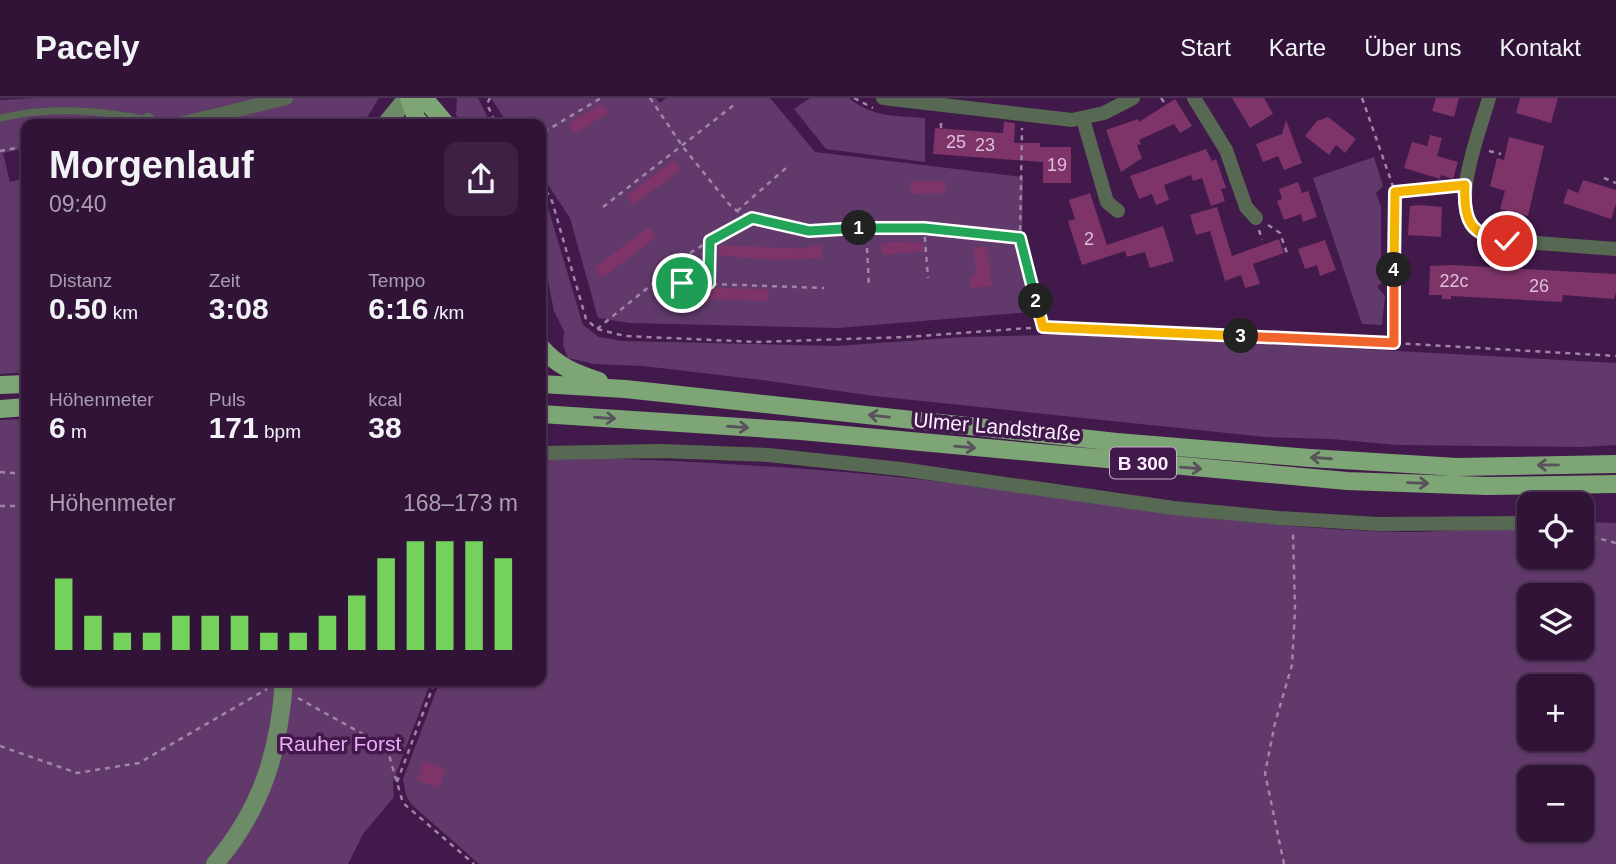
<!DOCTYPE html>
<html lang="de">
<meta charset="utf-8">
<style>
body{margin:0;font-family:Helvetica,sans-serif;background:#3d2043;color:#f1f3f6;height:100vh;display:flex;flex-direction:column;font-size:26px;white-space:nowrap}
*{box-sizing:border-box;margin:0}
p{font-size:23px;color:#a89eae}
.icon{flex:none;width:38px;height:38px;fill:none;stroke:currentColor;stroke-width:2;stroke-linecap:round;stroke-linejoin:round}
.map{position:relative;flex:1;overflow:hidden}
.drawer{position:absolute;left:21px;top:21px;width:525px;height:567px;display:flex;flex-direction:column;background:#311338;border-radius:14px;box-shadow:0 2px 5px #0004,0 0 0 2px #4c3253}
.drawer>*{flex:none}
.controls{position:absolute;left:1517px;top:394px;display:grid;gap:14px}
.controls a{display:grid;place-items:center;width:77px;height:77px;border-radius:14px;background:#311338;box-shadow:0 2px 5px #0004,0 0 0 2px #4c3253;font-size:35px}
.pin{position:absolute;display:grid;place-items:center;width:60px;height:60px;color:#fff;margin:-30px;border:4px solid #fff;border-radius:50%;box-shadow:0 2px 7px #0007}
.km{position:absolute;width:35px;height:35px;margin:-18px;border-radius:50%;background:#222;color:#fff;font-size:19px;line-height:35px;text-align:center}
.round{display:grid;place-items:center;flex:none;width:74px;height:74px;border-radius:14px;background:#3d2043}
.summary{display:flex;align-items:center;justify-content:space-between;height:119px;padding:0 28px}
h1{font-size:38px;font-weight:600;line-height:52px}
.metrics{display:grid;grid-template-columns:repeat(3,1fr);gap:10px;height:119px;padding:7px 28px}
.metrics div{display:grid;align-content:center}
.metrics b{font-size:30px;font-weight:600}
.metrics small{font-size:19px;font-weight:400}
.metrics p{font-size:19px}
.chart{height:196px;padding:14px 28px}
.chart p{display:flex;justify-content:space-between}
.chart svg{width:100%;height:126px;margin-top:7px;stroke:#74d25c;stroke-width:6}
header{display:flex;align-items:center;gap:42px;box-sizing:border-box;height:98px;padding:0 35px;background:#311338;border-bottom:2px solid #4c3253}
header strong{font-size:33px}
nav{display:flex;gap:38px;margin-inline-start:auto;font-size:24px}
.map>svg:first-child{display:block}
.green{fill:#613a6b;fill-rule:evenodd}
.building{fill:#7e3469}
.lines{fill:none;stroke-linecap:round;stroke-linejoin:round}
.path{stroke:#a185a7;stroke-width:2.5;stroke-dasharray:5 5;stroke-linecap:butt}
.lane{stroke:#576952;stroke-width:7}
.street{stroke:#576952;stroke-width:14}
.secondary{stroke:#6d8b66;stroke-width:18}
.primary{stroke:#7ea575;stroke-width:18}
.oneway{stroke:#59515b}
.split-1-casing{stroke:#fff;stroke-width:14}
.split-2-casing{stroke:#fff;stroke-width:14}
.split-3-casing{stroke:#fff;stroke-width:14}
.split-4-casing{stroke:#fff;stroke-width:14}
.split-5-casing{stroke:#fff;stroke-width:14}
.split-1{stroke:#22a559;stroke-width:9}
.split-2{stroke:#22a559;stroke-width:9}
.split-3{stroke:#f5b400;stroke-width:9}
.split-4{stroke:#f0652b;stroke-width:9}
.split-5{stroke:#f5b400;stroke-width:9}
.labels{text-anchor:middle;stroke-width:7;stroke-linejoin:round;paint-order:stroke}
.number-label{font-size:18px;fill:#dcbfda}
.shield{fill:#41194a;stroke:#c4adc9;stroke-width:2}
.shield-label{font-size:19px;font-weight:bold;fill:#fcedff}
.street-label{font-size:21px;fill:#fcedff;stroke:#41194a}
.park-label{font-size:21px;fill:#eaadf9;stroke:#41194a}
</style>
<header>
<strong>Pacely</strong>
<nav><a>Start</a><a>Karte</a><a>Über uns</a><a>Kontakt</a></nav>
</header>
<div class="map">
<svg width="1616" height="766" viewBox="0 0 1616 766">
<rect width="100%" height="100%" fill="#41194a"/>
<path class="green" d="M35 0H379L363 26H26V50L3 55 10 84 26 80V274L0 276V2Z
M457 0H478L491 26H464L456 17Z
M491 0H656L660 5 666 0H770L815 54 1023 79 1022 142 1043 213 838 230 630 225 598 220 570 120 541 76V26H508Z
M810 0H849C871 19 897 18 925 20V64L826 51 794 11Z
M1374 59 1383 88 1376 95 1381 109V185L1377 189 1385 198 1382 227 1362 226 1313 80Z
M541 96 549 113 583 227 599 239 622 243 836 248 964 239 1089 236 1616 265V347L1583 349 1397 347 1331 341 1265 339 874 298 762 282 643 268 594 266 568 260 563 247 564 233 554 213 541 148Z
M26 321V583H431L393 684 394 699 363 736 348 766H0V322Z
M541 358C670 362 797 368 925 382 1084 400 1242 431 1403 434 1445 434 1488 429 1529 427L1530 458H1582V424L1616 425V766H479L411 706 406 697 403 681 440 583H541ZM1530 497H1582V550H1530ZM1530 588H1582V640H1530ZM1530 679H1582V732H1530Z"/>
<path class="building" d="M1232 0H1264L1273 16 1250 30Z
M1436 0H1459L1454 19 1432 13Z
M1520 0H1558L1551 25 1516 15Z
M1175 1 1192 28 1180 35 1174 26 1139 42 1141 46 1137 47 1142 60 1121 74 1106 32 1138 21 1139 24Z
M602 5 608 15 574 36 568 26Z
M1328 19 1356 41 1345 55 1336 47 1329 57 1305 38 1317 23Z
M1286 22 1302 65 1284 72 1278 58 1263 64 1256 46 1282 36Z
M1004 24 1015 25 1014 45H1040V49H1071V85H1043V64L933 56 935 30 1003 35Z
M1430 37 1442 40 1437 58 1458 64 1453 81 1441 77 1440 81 1404 70 1412 44 1427 48Z
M1509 39 1544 48 1528 118 1500 111 1505 93 1490 88 1497 60 1504 62Z
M1206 51 1212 63 1216 61 1226 90 1221 91 1225 103 1211 108 1202 80 1193 83 1191 77 1164 87 1169 102 1156 107 1152 96 1139 101 1130 78Z
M674 62 681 72 633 107 626 98Z
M1583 82 1616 92V106L1611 121 1563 105 1568 91 1578 95Z
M911 83H945V95L911 96Z
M1298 84 1302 95 1308 93 1317 119 1303 124 1301 116 1284 122 1277 103 1282 101 1279 91Z
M1090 95 1107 147 1163 128 1174 163 1150 170 1145 154 1127 159 1125 153 1082 167 1068 123 1075 121 1069 102Z
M1420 107 1442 109 1441 139 1408 137 1410 108Z
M1217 109 1232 158 1279 141 1284 155 1253 166 1260 186 1245 190 1241 177 1225 183 1210 133 1196 137 1190 117Z
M649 129 657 139 602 180 594 170Z
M1325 142 1336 172 1320 178 1317 167 1305 171 1298 151Z
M892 144 924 145V153L882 157 881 146Z
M719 147 807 151V149L822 148V160L770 162 718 157Z
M987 148 992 188 971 190 970 177H976L974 150Z
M1453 167 1616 176V195L1614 201 1563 197 1562 204 1451 198V201H1442V197H1429L1430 168Z
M668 187 712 190 769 191 768 203 709 201 708 204 668 202Z
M424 663 446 672 439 690 417 682Z"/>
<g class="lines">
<path class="path" d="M490 0 487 6 496 26
M650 0 683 49 729 106 737 113 750 119
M854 0 873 10
M1161 0 1164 4
M1362 0 1395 94 1394 245
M941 30V20
M544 34 601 0
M0 53 26 48
M1489 53 1501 56
M1604 80 1616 85
M541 84 552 103 586 221 597 231 625 238 757 244 906 239 1043 229 1394 245 1616 258
M1395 94 1451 89
M603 109 734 7
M737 113 786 70
M1268 127 1280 135 1288 158
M924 129 928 180
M866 130 869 189
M1259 132 1262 142
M1020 140 1043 228
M682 185 824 190
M709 185 710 143
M597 231 693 153 752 119 809 133 924 129 1020 140 1022 30
M0 374 26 376
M0 408H26
M1582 436 1616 445
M298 600 379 645 389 657 403 705 474 766
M0 648 77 675 139 665 267 591
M397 684 435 583
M1284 766 1265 675 1275 625 1292 567 1295 512 1293 435"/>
<path class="lane" d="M0 20C49 8 100 12 148 22"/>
<path class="street" d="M883 0 1072 22 1104 15 1133 0
M1194 0 1226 52 1246 109 1256 120
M1489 0C1481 30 1449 107 1475 131 1482 137 1491 139 1499 142L1616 151
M1083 21 1107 104 1118 113
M148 22 150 26
M180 26 286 0
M541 355 661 353 768 357 901 371 1174 410 1279 420 1378 426 1529 425"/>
<path class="secondary" d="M386 26 407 0
M215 766C262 710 279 655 284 583"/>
<path class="primary" d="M409 0 416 20 421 26
M411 0 430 7 446 26
M541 249C557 268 575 275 599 283
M541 286 625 291 1117 344 1310 360 1457 369 1616 366
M0 287 26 286
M0 311 26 309
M541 316 801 333 1347 383 1486 388 1616 386"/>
</g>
<defs><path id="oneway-shaft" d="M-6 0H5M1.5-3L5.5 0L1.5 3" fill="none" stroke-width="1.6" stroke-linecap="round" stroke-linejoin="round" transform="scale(1.75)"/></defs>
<g class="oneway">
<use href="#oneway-shaft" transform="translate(879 318) rotate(-174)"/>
<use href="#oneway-shaft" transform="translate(605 320) rotate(4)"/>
<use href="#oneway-shaft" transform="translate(738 329) rotate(4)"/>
<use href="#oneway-shaft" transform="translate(965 349) rotate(5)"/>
<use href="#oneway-shaft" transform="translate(1321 360) rotate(-176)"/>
<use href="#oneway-shaft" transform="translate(1548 367) rotate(179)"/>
<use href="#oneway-shaft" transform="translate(1191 370) rotate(5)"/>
<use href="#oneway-shaft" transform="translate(1418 385) rotate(2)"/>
</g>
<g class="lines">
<g class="split-1-casing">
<path id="split-1" d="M682 185H709L710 143 752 120 809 133 859 130"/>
</g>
<g class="split-2-casing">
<path id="split-2" d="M859 130H924L1020 140 1036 203"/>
</g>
<g class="split-3-casing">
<path id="split-3" d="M1036 203 1043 229 1241 238"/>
</g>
<g class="split-4-casing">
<path id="split-4" d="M1241 238 1394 245V172"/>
</g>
<g class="split-5-casing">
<path id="split-5" d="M1394 172 1395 94 1465 87C1463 122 1470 138 1507 143"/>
</g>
<use href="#split-1" class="split-1"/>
<use href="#split-2" class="split-2"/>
<use href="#split-3" class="split-3"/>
<use href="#split-4" class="split-4"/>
<use href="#split-5" class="split-5"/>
</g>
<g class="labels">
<g class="number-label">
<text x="956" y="50">25</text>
<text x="985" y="53">23</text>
<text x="1057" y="73">19</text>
<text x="1089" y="147">2</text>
<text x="1454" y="189">22c</text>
<text x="1539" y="194">26</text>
</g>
<rect class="shield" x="1110" y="349.5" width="66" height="31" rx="5"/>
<g class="shield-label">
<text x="1143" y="372">B 300</text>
</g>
<g class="street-label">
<text transform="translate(997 329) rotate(5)" y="7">Ulmer Landstraße</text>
</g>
<g class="park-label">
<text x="340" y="653">Rauher Forst</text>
</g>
</g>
</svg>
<div class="controls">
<a><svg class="icon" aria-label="locate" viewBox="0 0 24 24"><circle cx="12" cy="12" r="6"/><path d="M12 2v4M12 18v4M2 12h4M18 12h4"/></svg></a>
<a><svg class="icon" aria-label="layers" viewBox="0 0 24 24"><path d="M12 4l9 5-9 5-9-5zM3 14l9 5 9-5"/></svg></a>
<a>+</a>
<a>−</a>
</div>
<div class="pin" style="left:682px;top:185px;background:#1e9e55"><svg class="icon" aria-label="arrive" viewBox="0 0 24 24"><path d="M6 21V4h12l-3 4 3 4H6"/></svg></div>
<div class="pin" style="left:1507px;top:143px;background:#d93025"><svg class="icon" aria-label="check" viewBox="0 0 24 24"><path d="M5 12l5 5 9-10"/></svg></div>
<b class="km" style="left:859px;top:130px">1</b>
<b class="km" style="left:1036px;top:203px">2</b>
<b class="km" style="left:1241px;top:238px">3</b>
<b class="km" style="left:1394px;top:172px">4</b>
<section class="drawer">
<div class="summary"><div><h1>Morgenlauf</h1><p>09:40</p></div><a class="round"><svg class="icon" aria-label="share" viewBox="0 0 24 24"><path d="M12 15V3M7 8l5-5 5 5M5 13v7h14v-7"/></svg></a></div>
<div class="metrics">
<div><p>Distanz</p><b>0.50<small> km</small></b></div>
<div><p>Zeit</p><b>3:08</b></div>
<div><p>Tempo</p><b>6:16<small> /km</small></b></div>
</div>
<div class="metrics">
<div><p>Höhenmeter</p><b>6<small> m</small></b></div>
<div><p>Puls</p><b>171<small> bpm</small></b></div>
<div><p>kcal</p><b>38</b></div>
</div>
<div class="chart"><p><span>Höhenmeter</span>168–173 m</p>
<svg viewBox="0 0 160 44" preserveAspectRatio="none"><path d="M5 44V19M15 44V32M25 44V38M35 44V38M45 44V32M55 44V32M65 44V32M75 44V38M85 44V38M95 44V32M105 44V25M115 44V12M125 44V6M135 44V6M145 44V6M155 44V12"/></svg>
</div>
</section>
</div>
